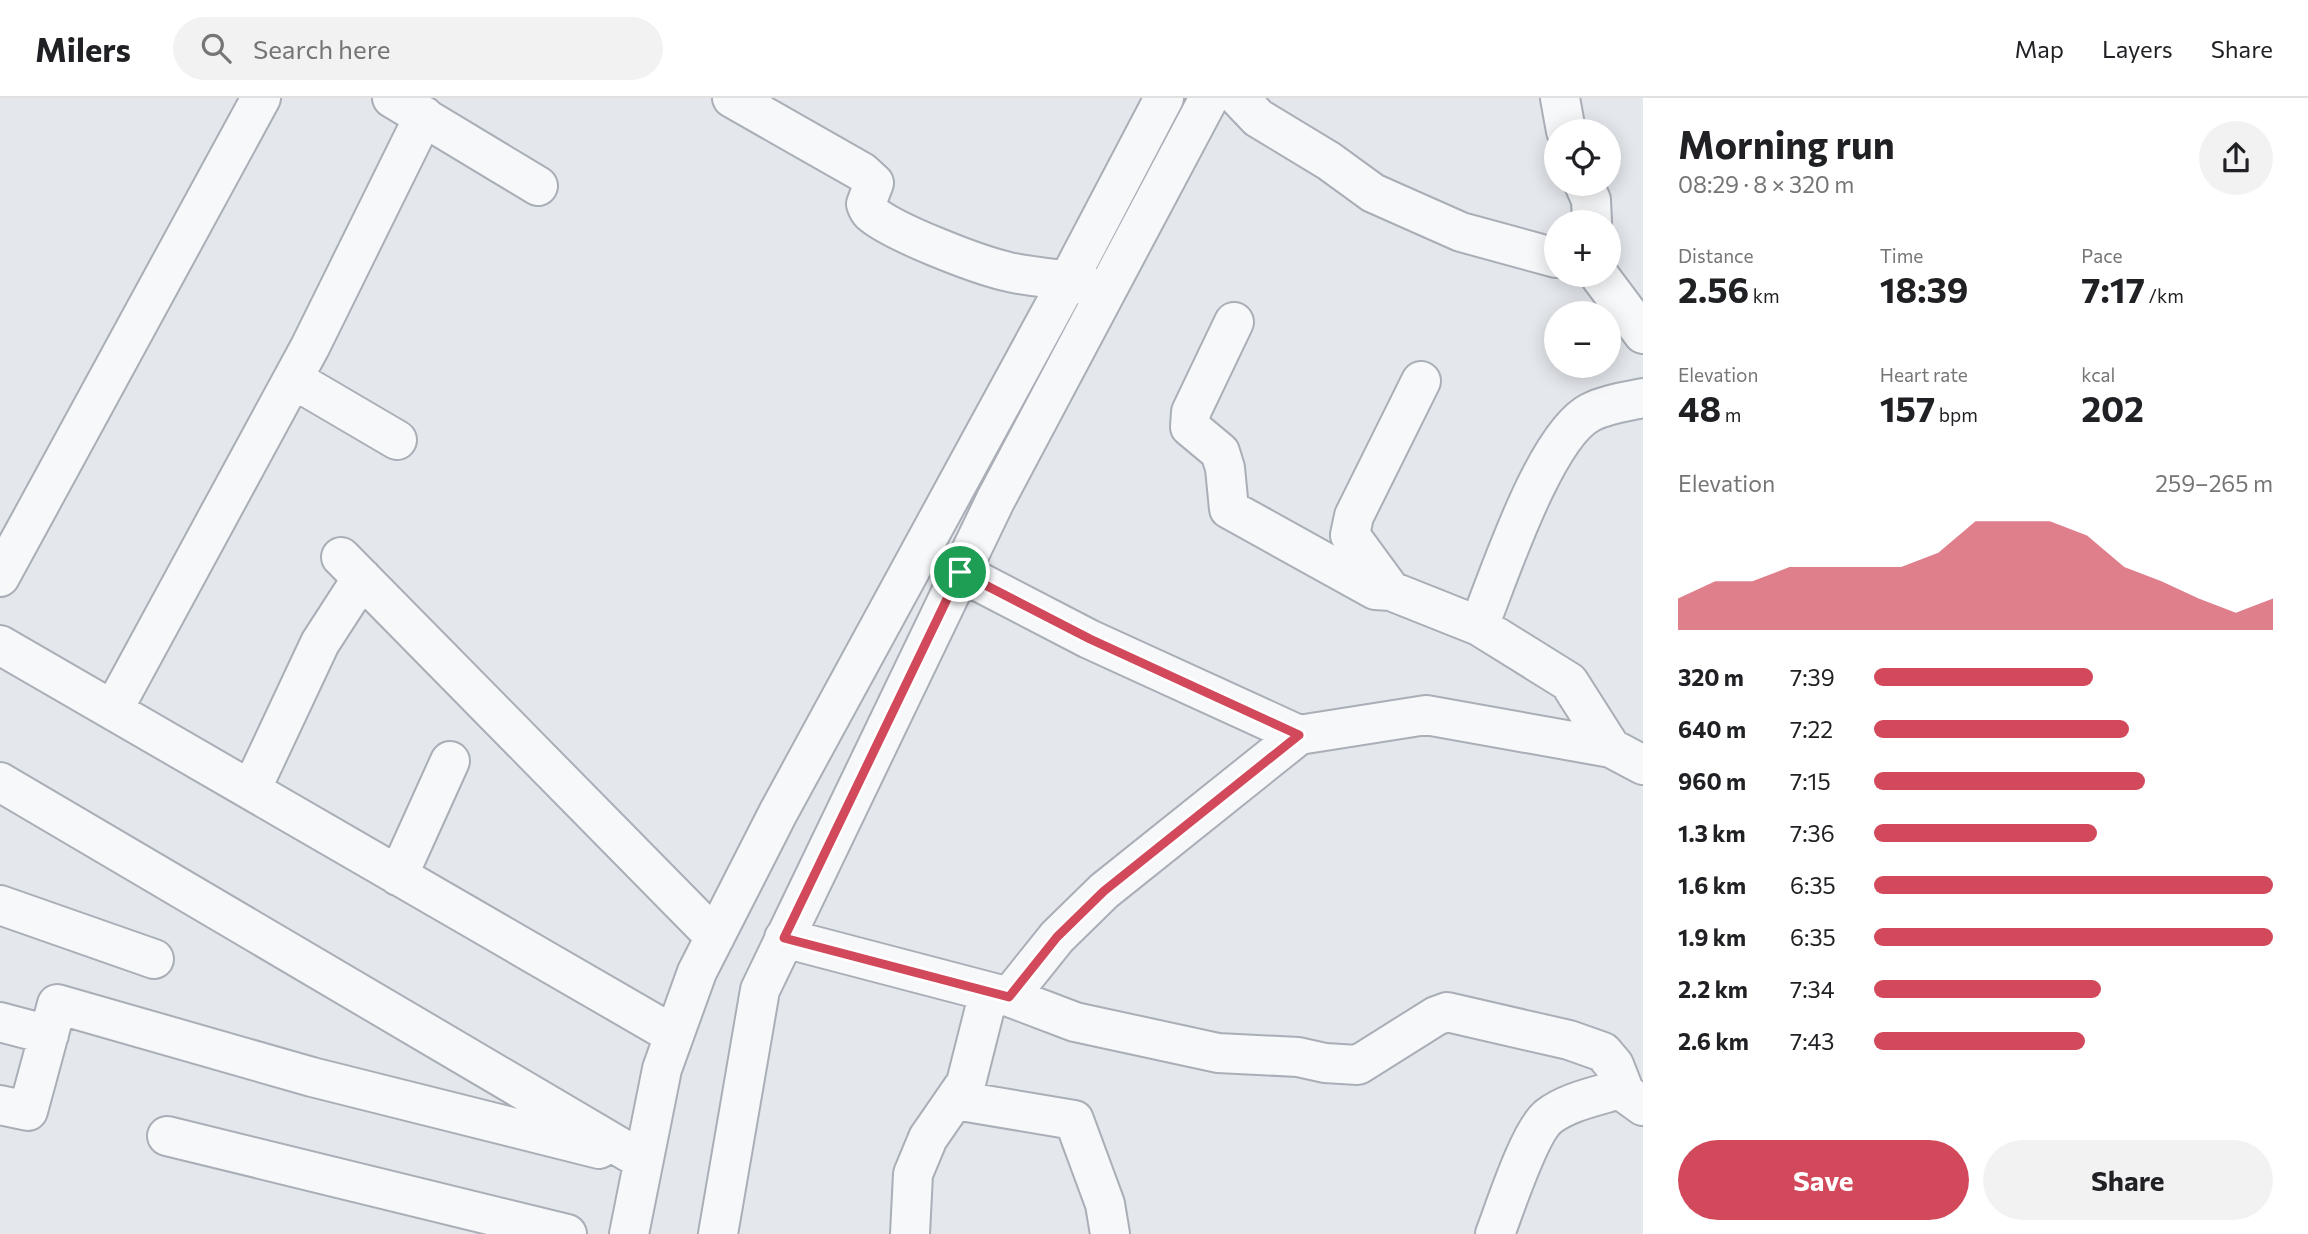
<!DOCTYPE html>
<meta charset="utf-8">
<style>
body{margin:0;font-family:Commissioner,sans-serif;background:#f2f2f2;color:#202124;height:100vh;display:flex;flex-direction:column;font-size:26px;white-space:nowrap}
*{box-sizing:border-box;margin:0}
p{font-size:23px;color:#757577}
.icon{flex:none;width:38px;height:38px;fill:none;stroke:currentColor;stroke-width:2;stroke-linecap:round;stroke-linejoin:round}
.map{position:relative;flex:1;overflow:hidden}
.sheet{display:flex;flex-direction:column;background:#fff;width:665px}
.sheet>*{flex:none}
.fabs{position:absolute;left:1544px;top:21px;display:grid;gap:14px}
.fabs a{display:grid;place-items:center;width:77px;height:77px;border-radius:50%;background:#fff;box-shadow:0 4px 18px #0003;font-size:35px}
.pin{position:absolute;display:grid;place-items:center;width:60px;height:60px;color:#fff;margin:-30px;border:4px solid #fff;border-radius:50%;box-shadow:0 2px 7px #0007}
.round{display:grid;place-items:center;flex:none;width:74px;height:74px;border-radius:37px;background:#f2f2f2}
.summary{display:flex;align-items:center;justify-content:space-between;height:119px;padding:0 35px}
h1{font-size:38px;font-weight:700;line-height:52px}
.stats{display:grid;grid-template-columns:repeat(3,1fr);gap:10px;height:119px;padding:7px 35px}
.stats div{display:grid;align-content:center}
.stats b{font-size:35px;font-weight:700}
.stats small{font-size:19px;font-weight:400}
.stats p{font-size:19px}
.chart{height:196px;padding:14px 35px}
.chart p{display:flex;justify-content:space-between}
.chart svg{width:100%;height:126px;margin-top:7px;fill:#d1495b;opacity:.7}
.action{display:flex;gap:14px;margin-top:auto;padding:14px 35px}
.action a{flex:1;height:80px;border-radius:42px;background:#d1495b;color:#fff;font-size:28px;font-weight:700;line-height:80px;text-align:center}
.action a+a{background:#f2f2f2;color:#202124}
ul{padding:0 35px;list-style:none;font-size:23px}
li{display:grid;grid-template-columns:112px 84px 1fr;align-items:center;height:52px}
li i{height:18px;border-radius:9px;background:#d1495b}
header{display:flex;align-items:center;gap:42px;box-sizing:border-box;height:98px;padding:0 35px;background:#fff;border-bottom:2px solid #e0e0e0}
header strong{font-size:33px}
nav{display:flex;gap:38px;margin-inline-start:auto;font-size:24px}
.search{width:490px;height:63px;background:#f2f2f2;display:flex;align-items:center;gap:18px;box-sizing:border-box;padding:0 24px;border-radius:38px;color:#757577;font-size:26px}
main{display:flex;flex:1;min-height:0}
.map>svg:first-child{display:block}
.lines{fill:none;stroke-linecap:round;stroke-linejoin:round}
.minor-casing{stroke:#a9aeb7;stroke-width:42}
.minor{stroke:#f7f8fa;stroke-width:38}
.route-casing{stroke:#fff;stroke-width:14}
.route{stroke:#d1495b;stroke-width:9}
</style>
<header>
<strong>Milers</strong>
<div class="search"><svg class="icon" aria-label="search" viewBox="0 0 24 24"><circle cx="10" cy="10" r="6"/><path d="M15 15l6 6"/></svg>Search here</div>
<nav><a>Map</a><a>Layers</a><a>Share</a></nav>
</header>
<main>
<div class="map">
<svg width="1643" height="1136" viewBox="0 0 1643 1136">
<rect width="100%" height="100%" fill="#e4e7ec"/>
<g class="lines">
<g class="minor-casing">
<path id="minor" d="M392 0 538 88
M732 0 862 74 874 85 866 106C867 109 869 113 871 115 892 134 976 166 1005 173 1034 181 1060 178 1090 189
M1239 0 1258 20 1329 63 1373 95 1461 134 1556 160
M1560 0 1566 33
M1584 86 1591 102 1592 124
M1599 177 1643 236
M1234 224 1191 314 1190 329 1220 354 1225 370 1229 411 1375 492 1391 493 1479 528 1569 584 1611 650
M293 281 397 342
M341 459 715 839
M960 474 1089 541 1299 637
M0 479 261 0
M1391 493 1350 437 1354 418 1421 283
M1479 528C1499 478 1545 337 1591 314 1607 306 1625 304 1643 300
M0 547 674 937
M113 612 310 249 424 18
M0 684 642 1062
M251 692 320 545 362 480
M398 778 450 663
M0 807 154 861
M784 840 1009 899 1057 839 1104 793 1299 637 1426 617 1611 650 1643 667
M1009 899 1075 924 1218 955 1298 959 1325 965 1358 967 1436 918 1447 914 1569 942 1603 954 1614 967 1625 995 1643 1008
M0 924 49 937
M955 1002 1074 1022 1105 1106 1110 1136
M0 1007 28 1013 57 906 312 979 599 1051
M167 1038 567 1136
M629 1136 662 971 697 874 778 715 1069 181 1164 0
M718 1136 760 892 995 403 1209 0
M910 1136 913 1076 928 1040 966 985 989 894
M1495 1136C1505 1110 1529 1035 1548 1019 1568 1003 1599 998 1623 990"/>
</g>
<use href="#minor" class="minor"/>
</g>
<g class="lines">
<g class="route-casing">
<path id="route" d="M960 474 1090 541 1299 637 1104 793 1057 839 1009 899 784 840Z"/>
</g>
<use href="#route" class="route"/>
</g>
</svg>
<div class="fabs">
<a><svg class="icon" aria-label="locate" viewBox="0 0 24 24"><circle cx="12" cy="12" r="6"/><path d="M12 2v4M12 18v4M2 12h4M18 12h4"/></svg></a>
<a>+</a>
<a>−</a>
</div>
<div class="pin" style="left:960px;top:474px;background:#1e9e55"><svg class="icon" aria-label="arrive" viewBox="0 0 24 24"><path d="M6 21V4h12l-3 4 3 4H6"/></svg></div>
</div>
<section class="sheet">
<div class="summary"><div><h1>Morning run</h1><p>08:29 · 8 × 320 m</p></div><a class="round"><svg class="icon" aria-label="share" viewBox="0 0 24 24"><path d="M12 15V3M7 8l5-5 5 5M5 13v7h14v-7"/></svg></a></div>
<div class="stats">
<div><p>Distance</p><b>2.56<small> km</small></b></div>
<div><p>Time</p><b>18:39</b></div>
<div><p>Pace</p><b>7:17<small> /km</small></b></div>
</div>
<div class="stats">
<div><p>Elevation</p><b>48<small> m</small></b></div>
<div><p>Heart rate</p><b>157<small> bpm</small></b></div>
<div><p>kcal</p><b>202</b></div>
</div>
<div class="chart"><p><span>Elevation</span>259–265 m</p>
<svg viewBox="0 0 160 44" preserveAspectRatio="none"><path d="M0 44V33L10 27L20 27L30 22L40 22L50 22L60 22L70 17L80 6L90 6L100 6L110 11L120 22L130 27L140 33L150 38L160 33V44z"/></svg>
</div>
<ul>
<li><b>320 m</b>7:39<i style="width:55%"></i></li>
<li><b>640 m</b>7:22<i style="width:64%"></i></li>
<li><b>960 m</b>7:15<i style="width:68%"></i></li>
<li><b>1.3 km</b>7:36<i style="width:56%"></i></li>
<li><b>1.6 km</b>6:35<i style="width:100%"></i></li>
<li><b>1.9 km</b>6:35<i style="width:100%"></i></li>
<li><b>2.2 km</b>7:34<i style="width:57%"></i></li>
<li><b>2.6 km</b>7:43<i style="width:53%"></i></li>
</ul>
<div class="action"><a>Save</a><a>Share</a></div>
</section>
</main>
